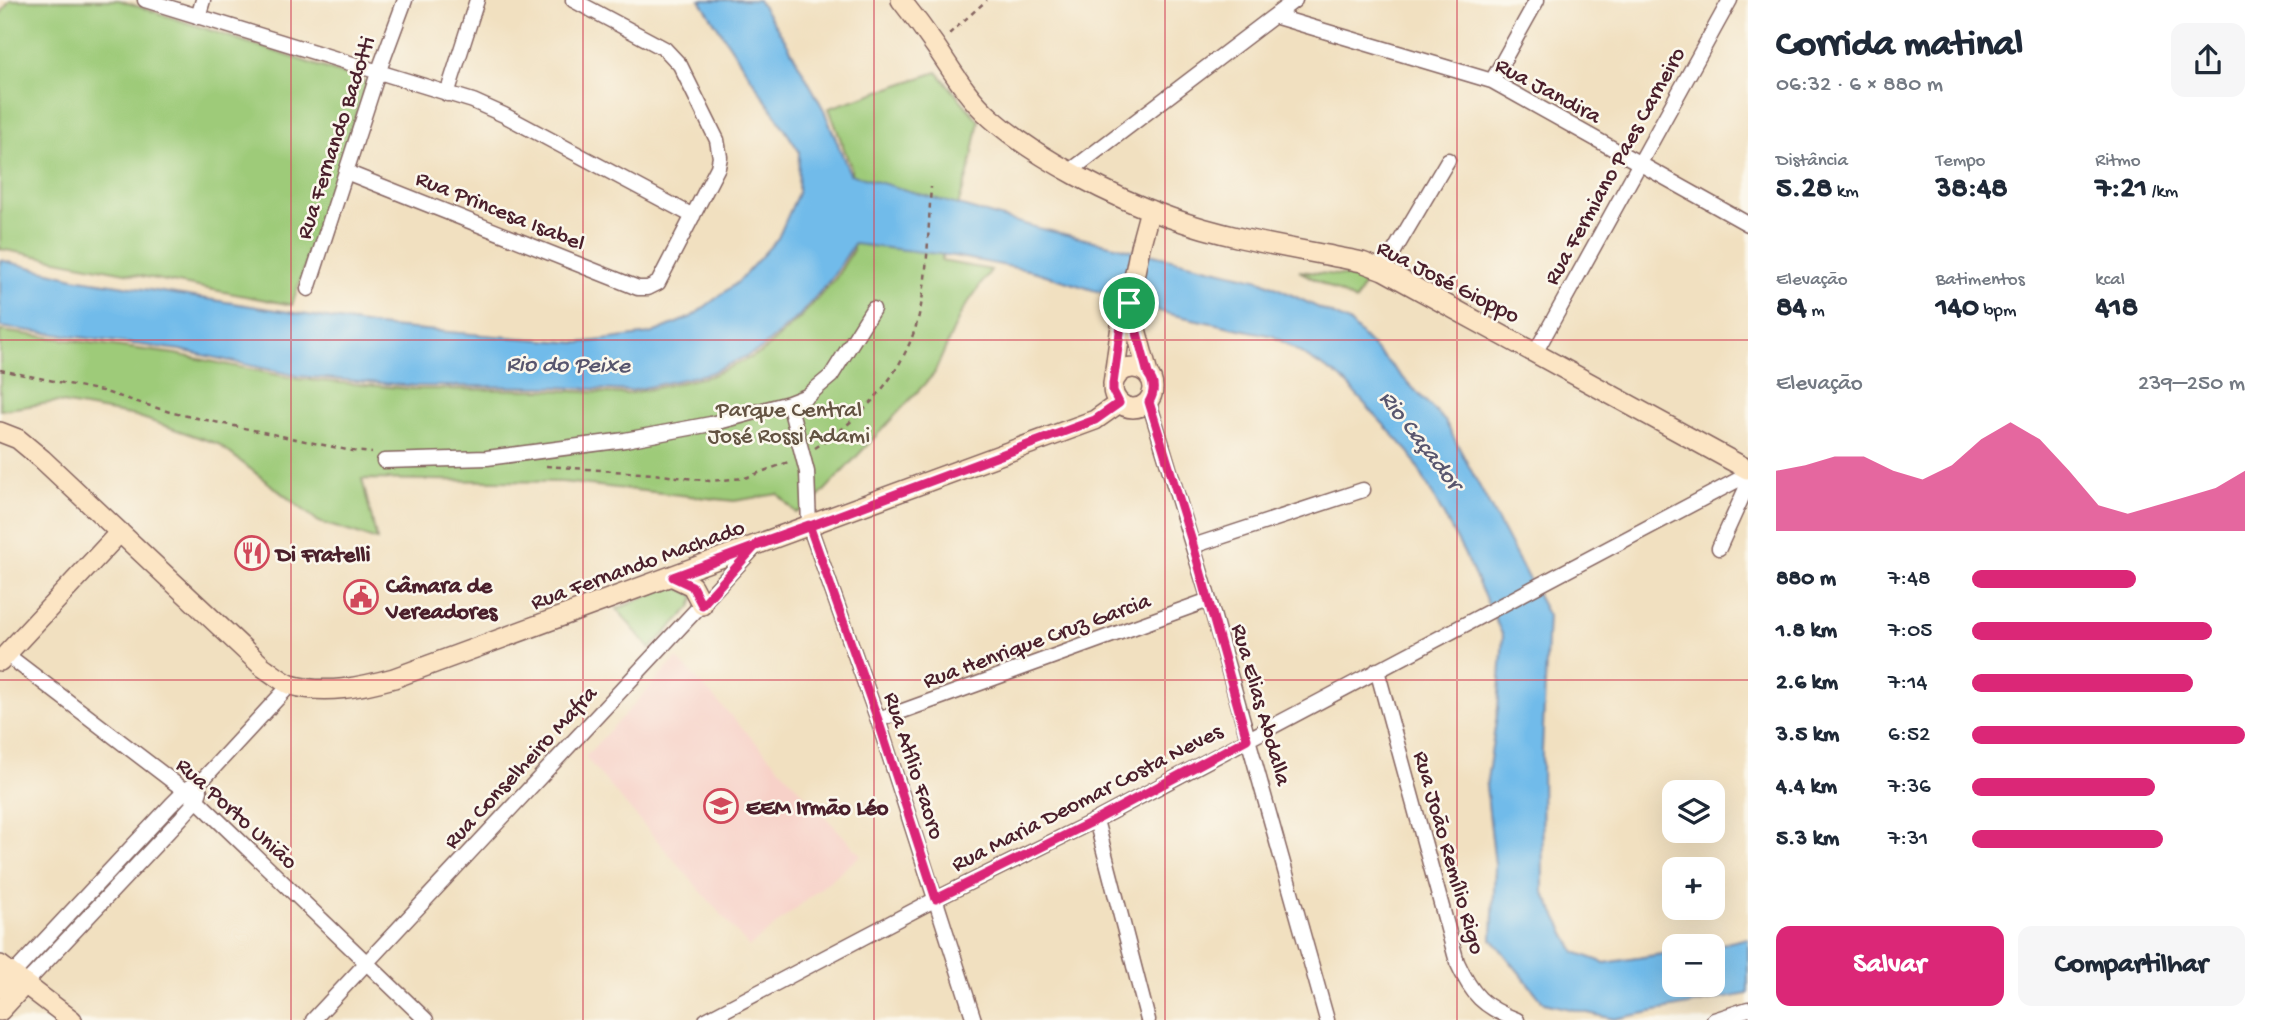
<!DOCTYPE html>
<html lang="pt">
<meta charset="utf-8">
<style>
body{margin:0;font-family:"Gochi Hand",sans-serif;background:#f6f6f7;color:#1f2937;height:100vh;display:flex;flex-direction:column;font-size:26px;white-space:nowrap}
*{box-sizing:border-box;margin:0}
p{font-size:23px;color:#747a83}
.icon{flex:none;width:38px;height:38px;fill:none;stroke:currentColor;stroke-width:2;stroke-linecap:round;stroke-linejoin:round}
.map{position:relative;flex:1;overflow:hidden}
.drawer{display:flex;flex-direction:column;background:#fff;width:525px}
.drawer>*{flex:none}
.buttons{position:absolute;left:1662px;top:780px;display:grid;gap:14px}
.buttons a{display:grid;place-items:center;width:63px;height:63px;border-radius:14px;background:#fff;box-shadow:0 7px 28px #0002;font-size:35px}
.pin{position:absolute;display:grid;place-items:center;width:60px;height:60px;color:#fff;margin:-30px;border:4px solid #fff;border-radius:50%;box-shadow:0 2px 7px #0007}
.round{display:grid;place-items:center;flex:none;width:74px;height:74px;border-radius:14px;background:#f6f6f7}
.summary{display:flex;align-items:center;justify-content:space-between;height:119px;padding:0 28px}
h1{font-size:38px;font-weight:700;line-height:52px}
.metrics{display:grid;grid-template-columns:repeat(3,1fr);gap:10px;height:119px;padding:7px 28px}
.metrics div{display:grid;align-content:center}
.metrics b{font-size:30px;font-weight:700}
.metrics small{font-size:19px;font-weight:400}
.metrics p{font-size:19px}
.chart{height:196px;padding:14px 28px}
.chart p{display:flex;justify-content:space-between}
.chart svg{width:100%;height:126px;margin-top:7px;fill:#db2777;opacity:.7}
.cta{display:flex;gap:14px;margin-top:auto;padding:14px 28px}
.cta a{flex:1;height:80px;border-radius:14px;background:#db2777;color:#fff;font-size:28px;font-weight:700;line-height:80px;text-align:center}
.cta a+a{background:#f6f6f7;color:#1f2937}
ul{padding:0 28px;list-style:none;font-size:23px}
li{display:grid;grid-template-columns:112px 84px 1fr;align-items:center;height:52px}
li i{height:18px;border-radius:9px;background:#db2777}
main{display:flex;flex:1;min-height:0}
.map>svg:first-child{display:block}
.built{fill:#f7d1c8}
.green{fill:#9ecb79;stroke:#747552;stroke-width:2}
.water{fill:#71bbea;stroke:#5e6d8a;stroke-width:2}
.lines{fill:none;stroke-linecap:round;stroke-linejoin:round}
.street-casing{stroke:#84635f;stroke-width:17}
.secondary-casing{stroke:#84635f;stroke-width:22}
.path{stroke:#84635f;stroke-width:2.5;stroke-dasharray:5 5;stroke-linecap:butt}
.street{stroke:#fff;stroke-width:14}
.secondary{stroke:#fce5c4;stroke-width:19}
.route-casing{stroke:#fff;stroke-width:14}
.route{stroke:#db2777;stroke-width:9}
.grid{fill:none;stroke:#d1495b;stroke-width:2;stroke-opacity:0.55}
.labels{text-anchor:middle;stroke-width:5;stroke-linejoin:round;paint-order:stroke}
.street-label{font-size:23px;fill:#4a1f2b;stroke:#fbf7ec}
.park-label{font-size:23px;fill:#635342;stroke:#fbf7ec}
.poi-label{font-size:23px;font-weight:bold;fill:#4a1f2b;stroke:#fbf7ec;text-anchor:start}
.water-label{font-size:24px;font-style:italic;fill:#58566e;stroke:#fbf7ec}
</style>
<main>
<div class="map">
<svg width="1748" height="1020" viewBox="0 0 1748 1020">
<rect width="100%" height="100%" fill="#fbf7ec"/>
<filter id="ink" filterUnits="userSpaceOnUse"><feTurbulence type="fractalNoise" baseFrequency=".0143" numOctaves="2"/><feDisplacementMap in="SourceGraphic" scale="14" xChannelSelector="R" yChannelSelector="G"/><feConvolveMatrix kernelMatrix="1 2 1 2 8 2 1 2 1" color-interpolation-filters="sRGB"/></filter>
<filter id="wash" filterUnits="userSpaceOnUse"><feTurbulence type="fractalNoise" baseFrequency=".00686" numOctaves="4" result="noise"/><feDisplacementMap in="SourceGraphic" scale="28" xChannelSelector="R" yChannelSelector="G"/><feGaussianBlur stdDeviation="1.57" result="paint"/><feColorMatrix in="noise" values="0 0 0 0 0 0 0 0 0 0 0 0 0 0 0 0 0 1.4 0 .05"/><feComposite in="paint" operator="in"/></filter>
<g filter="url(#wash)">
<rect width="100%" height="100%" fill="#f1e0c0"/>
<path class="built" d="M677 658 861 855 749 947 585 757Z"/>
<path class="green" d="M10 0H119L367 82 292 305 0 249V15Z
M937 72 979 121 970 167 941 261 991 270 961 313 934 374 814 502 796 513 778 494 734 501 562 482 362 479 377 540 319 522 218 444 136 416 56 402 0 410V331L175 354 297 379 413 389 549 390 628 394 710 376 761 353 801 317 835 279 853 250 851 168 829 108Z
M1299 271 1366 278 1356 301Z
M673 585 695 596 691 607 650 649 617 609Z"/>
<path class="water" d="M700 0H758L787 43 824 110 850 174 1038 228 1260 280 1349 322 1445 421 1548 616 1542 752 1543 891 1575 952 1605 963 1675 952V985H1713V947H1708L1748 938V994L1614 1019 1544 1003 1492 939 1495 865 1486 786 1498 708 1503 636 1463 551 1410 453 1341 378 1273 336 1169 314 1033 271 954 256 854 244 832 278 799 316 760 350 710 373 630 391 555 387 416 386 298 376 180 350 0 327V260L74 278 377 326 579 343 650 334 691 317 738 282 778 238 798 193 799 151Z"/>
</g>
<g filter="url(#ink)">
<g class="lines">
<g class="street-casing">
<path id="street" d="M145 0 473 101 504 115 693 216
M1274 16 1492 81 1748 224
M198 17 203 0
M1492 81 1537 0
M447 94 477 0
M346 172 638 288H648L658 283 718 167 720 157 717 140 680 65 665 49 573 0
M1069 172 1295 0
M1383 270 1448 160
M308 289 378 73 405 0
M1535 353 1730 0
M1149 402 1209 600 1327 1020
M789 403 807 472 809 525 878 720 974 1020
M384 461 487 458 625 440 711 424 789 403 807 396 831 376 873 309
M1193 546 1363 490
M1719 548 1748 484
M6 654 197 800 426 1020
M1377 670 1457 962C1472 995 1483 1007 1517 1020
M878 720 1209 600
M1096 820 1148 1020
M12 975 171 805 186 790 205 777 290 685
M25 984 182 817 197 800 200 791
M313 1020 756 546
M706 1020 936 899 1096 820 1747 475
M1714 1020 1748 1009"/>
</g>
<g class="secondary-casing">
<path id="secondary" d="M901 0C913 15 925 31 936 47 953 72 968 98 991 118 1036 158 1114 198 1171 218 1232 240 1299 249 1362 262L1383 270 1747 469
M1129 303 1148 374
M1113 388a20 20 0 1 1 40 0a20 20 0 1 1-40 0Z
M1113 384 1123 311 1129 303 1140 247 1150 210
M0 432 18 439 42 459 263 667C272 673 282 682 291 685 325 695 361 687 394 678L1095 420 1119 403
M673 577 692 586 702 605
M0 661 120 532
M0 965 72 1020
M0 988 12 975
M0 1011 25 984"/>
</g>
<path class="path" d="M949 34 987 0
M0 370 102 391 173 413 352 451 372 453
M815 448C861 419 899 379 916 326 928 288 928 228 931 187
M546 466 653 474 710 481 745 478 791 461"/>
<use href="#street" class="street"/>
<use href="#secondary" class="secondary"/>
</g>
</g>
<g class="lines" filter="url(#ink)">
<g class="route-casing">
<path id="route" d="M1129 303 1123 311 1113 384V391L1119 403 1095 420 673 577 692 586 702 605 758 543 809 525 878 720 936 899 1096 820 1247 739 1193 545 1149 402C1155 392 1155 383 1148 374L1129 303"/>
</g>
<use href="#route" class="route"/>
</g>
<path class="grid" d="M291 0V1020M583 0V1020M874 0V1020M1165 0V1020M1457 0V1020M0 340H1748M0 680H1748"/>
<defs>
<g id="restaurant-ring" transform="scale(1.75)"><circle r="9.5" fill="#fbf7ec" stroke="#d1495b" stroke-width="1.5"/><path d="M-5-6h1v4h1v-4h1v4h1v-4h1v5L-1.5 .5V6h-2V.5L-5-1ZM5-6V6H3V1.5H1.5Q1.5-4 5-6Z" fill="#d1495b"/></g>
<g id="civic-ring" transform="scale(1.75)"><circle r="9.5" fill="#fbf7ec" stroke="#d1495b" stroke-width="1.5"/><path d="M-.6-6.5H3V-4.5H.6V-3L4-1V1h2V6H-6V1h2V-1L-.6-3ZM-1.2 2.5V6h2.4V2.5Z" fill="#d1495b"/></g>
<g id="school-ring" transform="scale(1.75)"><circle r="9.5" fill="#fbf7ec" stroke="#d1495b" stroke-width="1.5"/><path d="M0-5L7-2L0 1L-7-2ZM-4 1L0 2.5L4 1V4Q0 6-4 4Z" fill="#d1495b"/></g>
</defs>
<g fill-rule="evenodd">
<use href="#restaurant-ring" x="252" y="553"/>
<use href="#civic-ring" x="361" y="597"/>
<use href="#school-ring" x="721" y="806"/>
</g>
<g class="labels">
<g class="street-label">
<text transform="translate(1549 89) rotate(28)" y="8">Rua Jandira</text>
<text transform="translate(334 137) rotate(-72)" y="8">Rua Fernando Badotti</text>
<text transform="translate(1613 165) rotate(-61)" y="8">Rua Fermiano Paes Carneiro</text>
<text transform="translate(501 209) rotate(22)" y="8">Rua Princesa Isabel</text>
<text transform="translate(1449 280) rotate(27)" y="8">Rua José Gioppo</text>
<text transform="translate(637 563) rotate(-20)" y="8">Rua Fernando Machado</text>
<text transform="translate(1036 639) rotate(-20)" y="8">Rua Henrique Cruz Garcia</text>
<text transform="translate(1263 704) rotate(74)" y="8">Rua Elias Abdalla</text>
<text transform="translate(916 765) rotate(72)" y="8">Rua Atílio Faoro</text>
<text transform="translate(519 766) rotate(-47)" y="8">Rua Conselheiro Mafra</text>
<text transform="translate(1086 796) rotate(-27)" y="8">Rua Maria Deomar Costa Neves</text>
<text transform="translate(238 812) rotate(42)" y="8">Rua Porto União</text>
<text transform="translate(1451 852) rotate(74)" y="8">Rua João Remílio Rigo</text>
</g>
<g class="park-label">
<text x="789" y="416">Parque Central<tspan x="789" dy="26">José Rossi Adami</tspan></text>
</g>
<g class="poi-label">
<text x="276" y="561">Di Fratelli</text>
<text x="386" y="592">Câmara de<tspan x="386" dy="26">Vereadores</tspan></text>
<text x="746" y="814">EEM Irmão Léo</text>
</g>
<g class="water-label">
<text transform="translate(568 363) rotate(1)" y="8">Rio do Peixe</text>
<text transform="translate(1422 439) rotate(52)" y="8">Rio Caçador</text>
</g>
</g>
</svg>
<div class="buttons">
<a><svg class="icon" aria-label="layers" viewBox="0 0 24 24"><path d="M12 4l9 5-9 5-9-5zM3 14l9 5 9-5"/></svg></a>
<a>+</a>
<a>−</a>
</div>
<div class="pin" style="left:1129px;top:303px;background:#1e9e55"><svg class="icon" aria-label="arrive" viewBox="0 0 24 24"><path d="M6 21V4h12l-3 4 3 4H6"/></svg></div>
</div>
<section class="drawer">
<div class="summary"><div><h1>Corrida matinal</h1><p>06:32 · 6 × 880 m</p></div><a class="round"><svg class="icon" aria-label="share" viewBox="0 0 24 24"><path d="M12 15V3M7 8l5-5 5 5M5 13v7h14v-7"/></svg></a></div>
<div class="metrics">
<div><p>Distância</p><b>5.28<small> km</small></b></div>
<div><p>Tempo</p><b>38:48</b></div>
<div><p>Ritmo</p><b>7:21<small> /km</small></b></div>
</div>
<div class="metrics">
<div><p>Elevação</p><b>84<small> m</small></b></div>
<div><p>Batimentos</p><b>140<small> bpm</small></b></div>
<div><p>kcal</p><b>418</b></div>
</div>
<div class="chart"><p><span>Elevação</span>239–250 m</p>
<svg viewBox="0 0 160 44" preserveAspectRatio="none"><path d="M0 44V23L10 21L20 18L30 18L40 23L50 26L60 21L70 12L80 6L90 12L100 23L110 35L120 38L130 35L140 32L150 29L160 23V44z"/></svg>
</div>
<ul>
<li><b>880 m</b>7:48<i style="width:60%"></i></li>
<li><b>1.8 km</b>7:05<i style="width:88%"></i></li>
<li><b>2.6 km</b>7:14<i style="width:81%"></i></li>
<li><b>3.5 km</b>6:52<i style="width:100%"></i></li>
<li><b>4.4 km</b>7:36<i style="width:67%"></i></li>
<li><b>5.3 km</b>7:31<i style="width:70%"></i></li>
</ul>
<div class="cta"><a>Salvar</a><a>Compartilhar</a></div>
</section>
</main>
